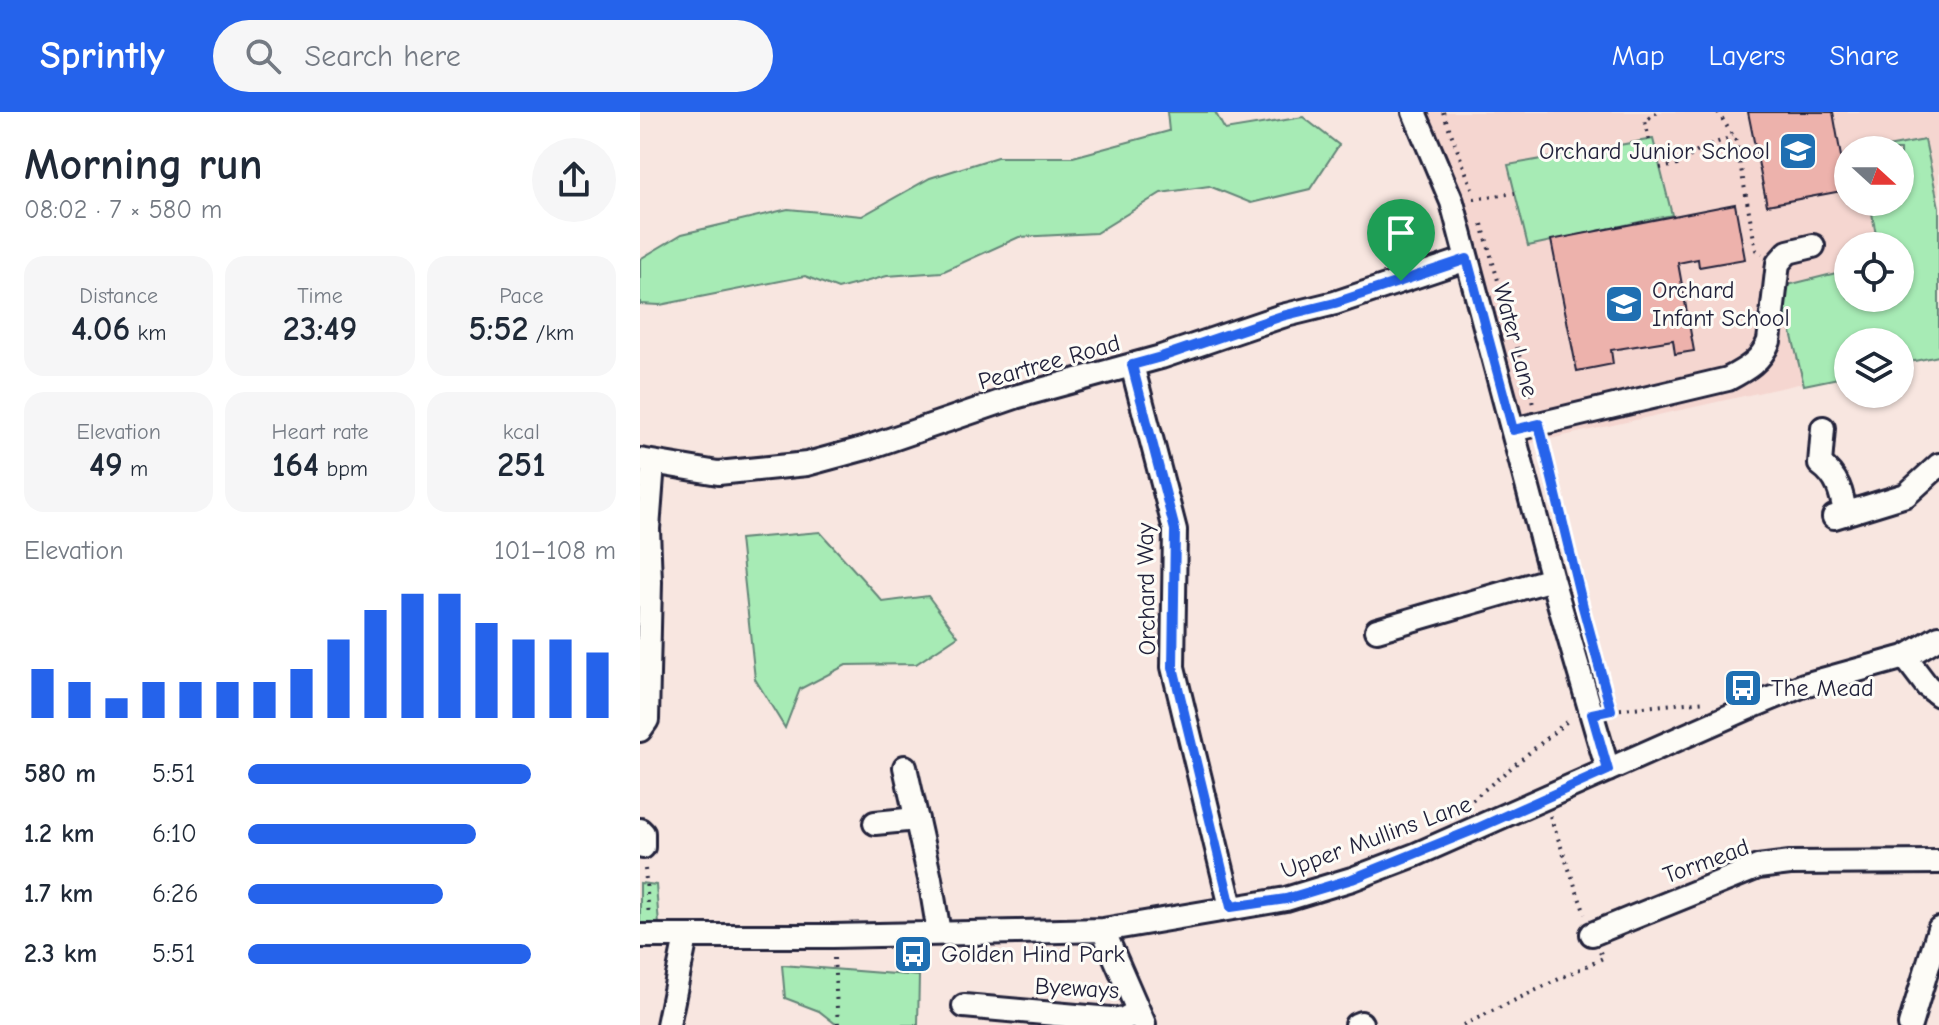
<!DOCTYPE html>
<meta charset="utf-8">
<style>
body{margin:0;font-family:"Comic Neue",sans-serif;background:#f6f6f7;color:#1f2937;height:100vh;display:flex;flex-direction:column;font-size:30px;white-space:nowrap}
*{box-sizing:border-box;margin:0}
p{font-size:26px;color:#747a83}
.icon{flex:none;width:44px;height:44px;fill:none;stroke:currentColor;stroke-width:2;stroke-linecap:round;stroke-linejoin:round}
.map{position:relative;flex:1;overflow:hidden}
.sheet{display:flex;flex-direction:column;background:#fff;width:640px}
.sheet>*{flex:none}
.needle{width:52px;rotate:111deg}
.tools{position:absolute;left:1194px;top:24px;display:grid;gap:16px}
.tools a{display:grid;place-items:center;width:80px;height:80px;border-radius:50%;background:#fff;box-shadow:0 2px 6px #0004;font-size:40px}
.pin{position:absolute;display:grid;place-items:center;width:68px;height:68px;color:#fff;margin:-82px -34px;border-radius:50% 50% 50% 0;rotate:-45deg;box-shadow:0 0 8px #0007}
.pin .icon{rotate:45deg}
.round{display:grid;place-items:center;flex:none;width:84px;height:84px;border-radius:42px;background:#f6f6f7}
.headline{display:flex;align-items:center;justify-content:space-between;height:136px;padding:0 24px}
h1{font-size:44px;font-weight:700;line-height:60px}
.metrics{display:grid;grid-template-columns:repeat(3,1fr);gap:12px;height:136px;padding:8px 24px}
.metrics div{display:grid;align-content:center;border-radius:20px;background:#f6f6f7;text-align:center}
.metrics b{font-size:34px;font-weight:700}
.metrics small{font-size:22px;font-weight:400}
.metrics p{font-size:22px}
.chart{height:224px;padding:16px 24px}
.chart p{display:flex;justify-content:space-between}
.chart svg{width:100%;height:144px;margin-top:8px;stroke:#2563eb;stroke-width:6}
ul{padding:0 24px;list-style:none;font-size:26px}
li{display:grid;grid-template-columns:128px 96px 1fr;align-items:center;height:60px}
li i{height:20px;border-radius:10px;background:#2563eb}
header{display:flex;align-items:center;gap:48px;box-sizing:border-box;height:112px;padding:0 40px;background:#2563eb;color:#fff}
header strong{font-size:38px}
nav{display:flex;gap:44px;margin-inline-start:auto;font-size:28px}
.search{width:560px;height:72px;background:#f6f6f7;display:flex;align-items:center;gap:20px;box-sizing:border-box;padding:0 28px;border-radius:44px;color:#747a83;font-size:30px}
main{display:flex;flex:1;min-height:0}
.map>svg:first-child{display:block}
.built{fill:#f5d6d0;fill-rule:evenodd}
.green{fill:#a7ebb5;stroke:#648678;stroke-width:2}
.building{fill:#edb2ac;stroke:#22223b;stroke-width:2}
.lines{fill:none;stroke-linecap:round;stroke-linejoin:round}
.minor-casing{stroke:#22223b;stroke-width:28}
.path{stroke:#22223b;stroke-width:4;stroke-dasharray:2 6;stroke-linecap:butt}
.minor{stroke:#fdfcf7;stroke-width:22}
.route-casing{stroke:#fff;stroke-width:16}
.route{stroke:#2563eb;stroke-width:10}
.labels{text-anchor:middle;stroke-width:6;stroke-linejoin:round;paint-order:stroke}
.poi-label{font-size:24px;fill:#22223b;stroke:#fdfcf7;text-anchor:start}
.street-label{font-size:24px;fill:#22223b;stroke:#fdfcf7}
</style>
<header>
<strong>Sprintly</strong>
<div class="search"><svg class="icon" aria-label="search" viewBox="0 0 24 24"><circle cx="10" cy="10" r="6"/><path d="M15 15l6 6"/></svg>Search here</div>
<nav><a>Map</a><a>Layers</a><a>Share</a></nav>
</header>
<main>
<section class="sheet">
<div class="headline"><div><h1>Morning run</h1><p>08:02 · 7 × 580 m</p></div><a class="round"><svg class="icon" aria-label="share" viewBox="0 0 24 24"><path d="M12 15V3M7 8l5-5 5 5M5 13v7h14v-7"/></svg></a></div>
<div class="metrics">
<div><p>Distance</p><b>4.06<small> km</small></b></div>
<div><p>Time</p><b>23:49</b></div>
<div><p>Pace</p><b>5:52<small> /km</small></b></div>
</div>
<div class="metrics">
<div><p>Elevation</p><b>49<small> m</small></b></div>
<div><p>Heart rate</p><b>164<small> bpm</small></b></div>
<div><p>kcal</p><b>251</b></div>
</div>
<div class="chart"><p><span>Elevation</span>101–108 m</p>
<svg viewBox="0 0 160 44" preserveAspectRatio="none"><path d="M5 44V29M15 44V33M25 44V38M35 44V33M45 44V33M55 44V33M65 44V33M75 44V29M85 44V20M95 44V11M105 44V6M115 44V6M125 44V15M135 44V20M145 44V20M155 44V24"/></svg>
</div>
<ul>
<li><b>580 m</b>5:51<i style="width:77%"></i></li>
<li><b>1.2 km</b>6:10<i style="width:62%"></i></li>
<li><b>1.7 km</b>6:26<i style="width:53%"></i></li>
<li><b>2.3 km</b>5:51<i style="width:77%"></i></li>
</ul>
</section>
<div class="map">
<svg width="1299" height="913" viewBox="0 0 1299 913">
<rect width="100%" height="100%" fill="#f8e6e0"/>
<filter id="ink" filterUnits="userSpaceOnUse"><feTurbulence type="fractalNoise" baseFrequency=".0125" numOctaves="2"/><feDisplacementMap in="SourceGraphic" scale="16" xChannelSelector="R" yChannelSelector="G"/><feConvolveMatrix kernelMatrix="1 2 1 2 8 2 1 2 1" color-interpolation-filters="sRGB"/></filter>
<g filter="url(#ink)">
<path class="built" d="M768 0H1299V242L1260 230H1208V261L878 334ZM1208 38H1260V90H1208ZM1208 134H1260V186H1208Z"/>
<path class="green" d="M527 0H575L585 18 663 5 699 33 670 77 611 91 569 74 521 81 456 121 379 125 302 160 247 164 198 177 165 164 20 193 0 192V147L42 122 148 97 222 104 290 66 357 45H433L529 19Z
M1013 27 1032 103 888 134 868 53Z
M1285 28 1299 95V244L1260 252V230H1208V264L1164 273 1140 175 1208 158V186H1260V134H1238L1230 90H1260V38H1231Z
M180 420 243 490 288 484 318 524 276 552 206 553 160 577 145 616 115 567 100 427Z
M0 771 16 773 19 813 0 812Z
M142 853 279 864 278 913H197L179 899 145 886Z"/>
<path class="building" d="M1108 0H1193L1207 78 1127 93Z
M1095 92 1105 147 1059 155 1058 147 1038 151 1054 239 1035 242 1033 228 971 238 973 252 937 259 911 128Z"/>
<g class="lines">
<g class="minor-casing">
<path id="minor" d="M774 0 812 90 912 467 968 658
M492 253 535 418 533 555 591 795
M1183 316 1180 352C1198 365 1202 381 1205 402
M873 318 1088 267C1107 257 1121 249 1129 229L1138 151 1148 140 1173 134
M0 348 78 361 167 352 226 336 375 285 521 245 642 204 695 191 827 147
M1194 405 1266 383 1299 353
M737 518 912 467
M1265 545 1287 574 1299 583
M0 618 7 608 10 470 8 417 13 351
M265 655 290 767 299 821
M235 711 277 707
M0 718 3 721V735
M463 818 504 912
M952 822 1118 755 1150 751 1299 750
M0 824H193L463 818 646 787 712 767 775 743 1108 596 1164 573 1265 545 1299 525
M324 894 482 908 498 899
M28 913 46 825
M716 913 721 911
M1270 913 1299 817"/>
</g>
<path class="path" d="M803 0 832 76
M1078 0 1096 29 1116 138 1122 142
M1009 28 1005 9 1017 0
M1020 56 1037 53 1066 34 1093 25
M834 87 875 81
M842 112 893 292
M903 331 926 428
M972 598 1067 589
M820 698 930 607
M910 704 945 802
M5 757 9 804
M194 846 198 913
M823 913 963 846 960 840"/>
<use href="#minor" class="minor"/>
</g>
</g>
<g class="lines" filter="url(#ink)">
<g class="route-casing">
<path id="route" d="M827 147 873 318 899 312 943 495 971 598 952 602 968 658 838 716 712 767 646 787 591 795 533 555 535 418 492 253 521 245 642 204 695 191Z"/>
</g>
<use href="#route" class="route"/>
</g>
<defs>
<g id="school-square" transform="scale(2)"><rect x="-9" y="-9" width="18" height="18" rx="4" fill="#1f6fb2" stroke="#fdfcf7"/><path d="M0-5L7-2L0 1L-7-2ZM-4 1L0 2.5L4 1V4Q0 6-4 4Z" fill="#fff"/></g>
<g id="bus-square" transform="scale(2)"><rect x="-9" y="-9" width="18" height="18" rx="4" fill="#1f6fb2" stroke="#fdfcf7"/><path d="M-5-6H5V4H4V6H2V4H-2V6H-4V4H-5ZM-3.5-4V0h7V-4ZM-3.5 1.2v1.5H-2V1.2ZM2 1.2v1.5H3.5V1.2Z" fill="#fff"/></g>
</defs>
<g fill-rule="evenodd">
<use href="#school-square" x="1158" y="39"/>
<use href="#school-square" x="984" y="192"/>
<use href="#bus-square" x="1103" y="576"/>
<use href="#bus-square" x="273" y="842"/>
</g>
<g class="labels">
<g class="poi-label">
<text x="1130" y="47" text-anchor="end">Orchard Junior School</text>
<text x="1012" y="186">Orchard<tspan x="1012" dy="28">Infant School</tspan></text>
<text x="1131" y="584">The Mead</text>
<text x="301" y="850">Golden Hind Park</text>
</g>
<g class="street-label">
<text transform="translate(876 228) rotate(75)" y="8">Water Lane</text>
<text transform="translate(409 250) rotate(-16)" y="8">Peartree Road</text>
<text transform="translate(506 477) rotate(-91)" y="8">Orchard Way</text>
<text transform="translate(736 725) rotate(-20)" y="8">Upper Mullins Lane</text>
<text transform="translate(1066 749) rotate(-20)" y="8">Tormead</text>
<text transform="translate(437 876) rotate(3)" y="8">Byeways</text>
</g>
</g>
</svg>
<div class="tools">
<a><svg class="needle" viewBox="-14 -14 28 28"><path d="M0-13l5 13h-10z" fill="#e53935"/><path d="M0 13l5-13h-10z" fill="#747a83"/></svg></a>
<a><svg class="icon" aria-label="locate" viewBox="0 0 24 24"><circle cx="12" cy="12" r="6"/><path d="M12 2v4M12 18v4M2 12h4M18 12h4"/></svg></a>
<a><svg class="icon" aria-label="layers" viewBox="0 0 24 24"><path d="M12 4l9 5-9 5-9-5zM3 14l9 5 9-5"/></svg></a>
</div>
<div class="pin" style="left:761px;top:169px;background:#1e9e55"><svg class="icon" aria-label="arrive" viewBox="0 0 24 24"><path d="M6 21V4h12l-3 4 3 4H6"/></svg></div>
</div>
</main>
